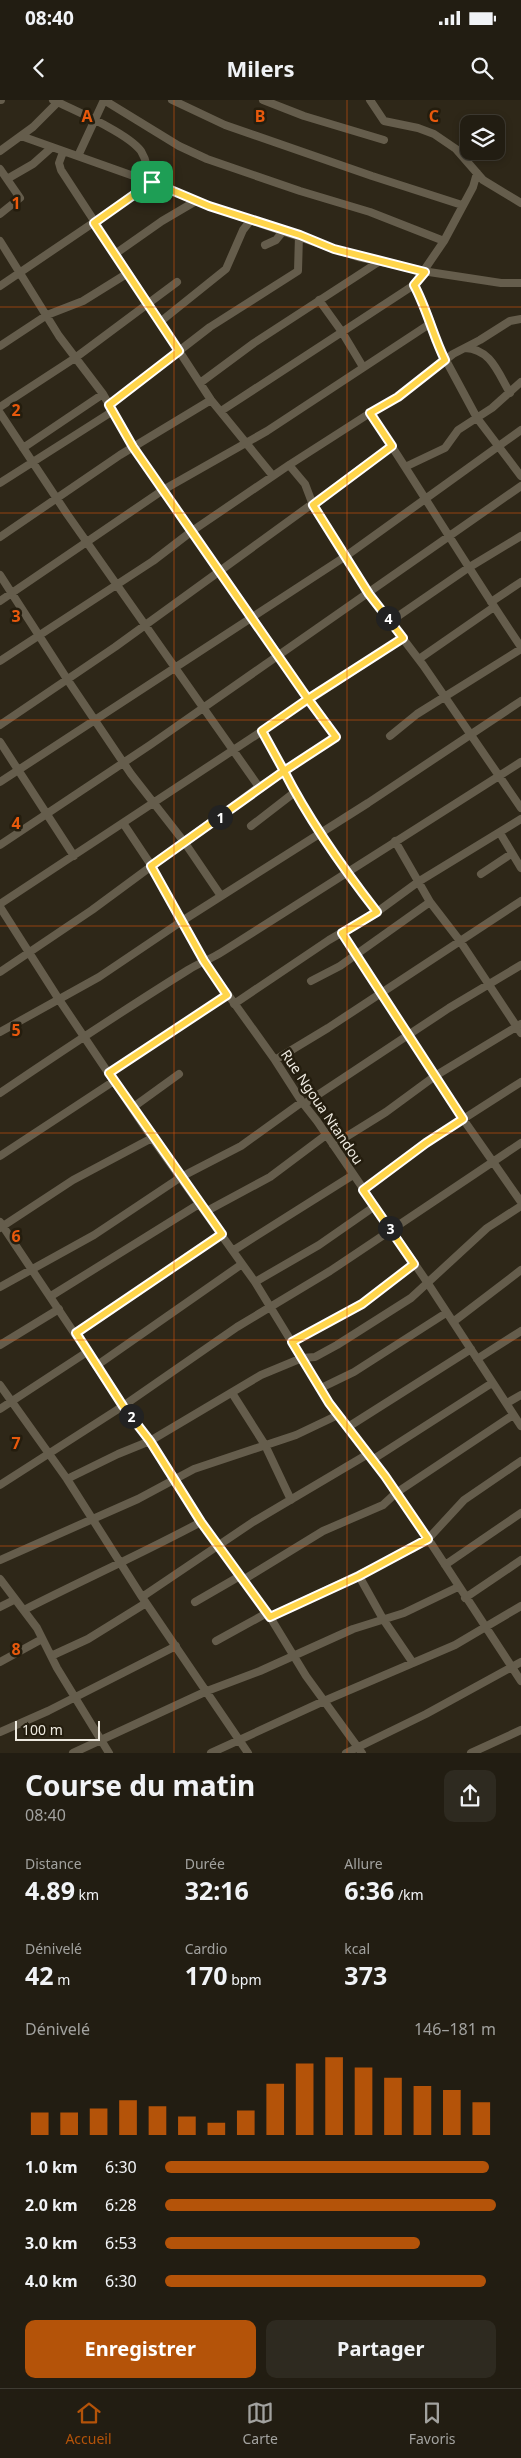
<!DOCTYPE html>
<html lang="fr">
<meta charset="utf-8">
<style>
body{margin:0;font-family:"Noto Sans",sans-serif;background:#2e2a20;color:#f1f3f6;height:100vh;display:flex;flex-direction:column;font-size:19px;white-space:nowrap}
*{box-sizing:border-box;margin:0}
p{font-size:16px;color:#a2a29f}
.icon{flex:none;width:28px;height:28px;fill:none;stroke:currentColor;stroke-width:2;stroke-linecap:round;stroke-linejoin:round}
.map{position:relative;height:1653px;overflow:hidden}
.side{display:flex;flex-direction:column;background:#221d12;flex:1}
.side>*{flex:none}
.tools{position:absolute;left:460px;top:15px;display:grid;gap:10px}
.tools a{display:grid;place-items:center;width:45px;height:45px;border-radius:10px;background:#221d12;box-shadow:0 2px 8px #0003,0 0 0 1px #3f3b32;font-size:25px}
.scale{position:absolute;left:15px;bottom:12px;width:85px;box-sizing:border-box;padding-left:5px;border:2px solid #eeeae0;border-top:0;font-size:14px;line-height:18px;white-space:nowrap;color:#eeeae0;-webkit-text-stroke:4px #241d0e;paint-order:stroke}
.pin{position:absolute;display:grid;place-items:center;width:42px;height:42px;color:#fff;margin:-21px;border-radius:10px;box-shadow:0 2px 8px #0006}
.km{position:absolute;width:25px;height:25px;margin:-12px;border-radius:50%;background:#222;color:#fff;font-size:14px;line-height:25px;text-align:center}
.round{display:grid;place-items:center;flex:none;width:52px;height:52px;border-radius:10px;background:#2e2a20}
.headline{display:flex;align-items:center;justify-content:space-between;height:85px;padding:0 25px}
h1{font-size:28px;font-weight:700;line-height:38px}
.figures{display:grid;grid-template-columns:repeat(3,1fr);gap:8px;height:85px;padding:5px 25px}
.figures div{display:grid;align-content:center}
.figures b{font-size:25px;font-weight:700}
.figures small{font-size:14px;font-weight:400}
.figures p{font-size:14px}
.chart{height:140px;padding:10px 25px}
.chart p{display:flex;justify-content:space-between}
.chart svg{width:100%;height:90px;margin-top:5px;stroke:#b45309;stroke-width:6}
.button{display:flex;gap:10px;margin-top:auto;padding:10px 25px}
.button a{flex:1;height:58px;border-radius:10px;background:#b45309;color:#fff;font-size:20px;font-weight:700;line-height:58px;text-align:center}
.button a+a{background:#2e2a20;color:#f1f3f6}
ul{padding:0 25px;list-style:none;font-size:16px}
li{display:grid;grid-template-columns:80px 60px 1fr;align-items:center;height:38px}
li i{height:12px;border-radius:6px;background:#b45309}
.status{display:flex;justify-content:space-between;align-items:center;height:35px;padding:0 25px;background:#221d12;direction:ltr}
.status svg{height:14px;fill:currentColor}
header{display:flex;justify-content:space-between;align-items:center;height:65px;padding:0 25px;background:#221d12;font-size:22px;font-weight:700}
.menu{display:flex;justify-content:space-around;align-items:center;height:70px;border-top:1px solid #3f3b32;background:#221d12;font-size:14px;color:#a2a29f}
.menu a{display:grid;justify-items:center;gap:2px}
.menu .selected{color:#b45309}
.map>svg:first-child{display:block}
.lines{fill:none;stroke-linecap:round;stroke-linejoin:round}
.minor{stroke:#655d4c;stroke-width:8}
.route-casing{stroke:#fff;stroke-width:10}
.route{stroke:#ffd54a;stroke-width:6}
.grid{fill:none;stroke:#e8590c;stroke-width:1;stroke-opacity:0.55}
.labels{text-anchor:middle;stroke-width:5;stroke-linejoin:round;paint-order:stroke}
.street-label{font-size:14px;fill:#eeeae0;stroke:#241d0e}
.grid-label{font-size:16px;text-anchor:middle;font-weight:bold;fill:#e8590c;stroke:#241d0e;stroke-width:5;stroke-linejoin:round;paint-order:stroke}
</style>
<div class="status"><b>08:40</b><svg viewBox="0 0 49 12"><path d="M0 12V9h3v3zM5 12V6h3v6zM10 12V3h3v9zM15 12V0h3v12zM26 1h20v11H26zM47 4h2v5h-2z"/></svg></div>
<header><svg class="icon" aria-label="back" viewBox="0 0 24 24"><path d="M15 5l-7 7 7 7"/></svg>Milers<svg class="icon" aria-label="search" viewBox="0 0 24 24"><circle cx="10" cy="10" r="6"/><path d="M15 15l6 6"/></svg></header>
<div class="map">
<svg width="521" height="1653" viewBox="0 0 521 1653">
<rect width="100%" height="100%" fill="#2e2718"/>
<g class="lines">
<path class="minor" d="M0 0H1
M53 0C74 10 128 33 141 51 147 61 148 71 149 81
M104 0 179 46 207 59 300 91 370 112 444 141
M172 0 225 25 372 76 462 105
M263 0 304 16 384 40
M370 0 384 21 418 28 434 34 456 49 483 80 521 103
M21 36 159 85 209 106 358 157 429 172 501 183H521
M0 51 33 27 58 2
M63 52 59 63 61 70 211 300 273 376
M78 56 104 0
M0 69 20 98 0 114
M477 73 473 87 444 141 414 185 431 223 435 240 477 318 521 376
M7 79 33 64 51 48
M0 141 59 236 103 294 133 347 336 637 256 689 92 810 0 872
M265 145 276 140 284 130
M115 154 162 121 196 101
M0 186 152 83
M319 200 342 232 363 267
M160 222 226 169 243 130 250 121
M0 246 47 215 83 201 128 173
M465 248C491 249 498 273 510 293
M200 283 254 243 380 161
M109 305 210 227 298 171 299 135
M0 307 75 258 177 182
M221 311 414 185
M0 313 67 414 259 687
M370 313C421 390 469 470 521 547
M23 348 103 294
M289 365 305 384 313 405 369 494 423 565 521 708
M405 367 445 348 458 330 492 308 521 282
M0 383 113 311
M0 437 120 355 211 300
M0 475 67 579 131 674 185 743 221 796
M0 501 163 390 267 331 431 223
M491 502 521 482
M391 521 468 468 521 436
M419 559 494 507
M0 561 153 461 192 431 289 365 370 313 398 297 453 254 480 240 510 221 521 219
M0 625 115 547 392 346
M262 631 304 708 347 774 377 812
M390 636 417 614 521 549
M0 642 74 756
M0 682 346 456 521 330
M123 723 151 765 204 861 275 960 302 1002 317 1021 427 1182 521 1326
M251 726 295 692
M500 733 521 768
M395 741 430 802 460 841 521 933
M0 745 150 645 521 386
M481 774 511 754
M0 804 403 538
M0 807 58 898 152 1038 255 1182 329 1303 385 1376 421 1428 521 1581
M342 833 463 1019 521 1102
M311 881 340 866 430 802
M234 904 329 840 377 812 418 782 521 719
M0 932 99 877 182 821 368 703 521 601
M275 960 328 928 521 801
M109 973 227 895
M0 993C62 951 124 910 188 870 199 863 211 859 222 852L521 662
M304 1004 449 908 521 865
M132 1008 179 974
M333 1045 386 1012 435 976 521 924
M0 1056 114 981
M363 1090 426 1043 521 982
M205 1112 270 1077 326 1035
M0 1122 123 1306 150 1341 201 1422 270 1517 306 1576 362 1653
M0 1128 73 1080 152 1038
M234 1150 353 1075
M255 1182 319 1145 375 1106
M0 1187 94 1135 181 1077 241 1046 302 1002
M51 1196 199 1104
M453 1222 521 1170
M76 1233 222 1134
M292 1242 362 1204 414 1164
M0 1245 59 1209
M477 1259 521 1231
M96 1266 242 1164
M0 1285 67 1379 142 1497 248 1653
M321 1288 354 1272 446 1213
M232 1293 265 1345 291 1400
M507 1303 521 1295
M0 1309 87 1252
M348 1327 471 1249
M372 1360 492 1283
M67 1379 118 1354 150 1341 261 1275 302 1258 315 1257 337 1245 411 1198 487 1128 521 1106
M0 1385 123 1306 237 1227 330 1171 521 1043
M0 1460 138 1399 194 1369 296 1335 338 1315
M445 1465 521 1413
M359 1476 383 1519 413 1563
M0 1479 37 1528 57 1568 109 1653
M243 1480 323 1431 383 1405 396 1393 513 1315
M142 1497 253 1422 368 1354
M465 1498 521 1460
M195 1502 240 1476
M0 1507 14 1500
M24 1510C83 1480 143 1453 201 1422
M270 1517 412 1449 428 1439 464 1400 521 1361
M216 1541 267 1513
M51 1556 88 1539 146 1503
M0 1562 42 1539
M0 1632 48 1611 176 1546
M73 1653 207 1591 260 1571 353 1529 404 1513 458 1487
M211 1653 324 1601 455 1545 521 1506
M346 1653 426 1614 521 1562
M471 1653 521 1630"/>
</g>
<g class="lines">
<g class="route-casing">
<path id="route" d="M152 82 94 123 179 251 109 305 133 347 308 599 262 631 284 671 151 766 204 861 227 895 109 973 222 1134 76 1233 123 1306 150 1341 201 1422 270 1517 359 1476 428 1439 385 1376 329 1303 292 1242 362 1204 414 1164 363 1090 426 1043 463 1019 342 833 377 812C342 767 310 722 284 671L336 637 308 599 403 538 369 494 313 405 392 346 370 313 398 297 445 260C433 236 427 209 414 185L425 172 334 149 300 135 209 106 152 82"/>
</g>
<use href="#route" class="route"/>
</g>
<path class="grid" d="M174 0V1653M347 0V1653M0 207H521M0 413H521M0 620H521M0 826H521M0 1033H521M0 1240H521M0 1446H521"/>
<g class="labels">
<g class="street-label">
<text transform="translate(322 1007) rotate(56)" y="5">Rue Ngoua Ntandou</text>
</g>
</g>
<g class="grid-label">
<text x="87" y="22">A</text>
<text x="260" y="22">B</text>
<text x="434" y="22">C</text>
<text x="16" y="109">1</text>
<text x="16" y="316">2</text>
<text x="16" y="522">3</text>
<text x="16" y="729">4</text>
<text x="16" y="936">5</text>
<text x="16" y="1142">6</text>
<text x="16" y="1349">7</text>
<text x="16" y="1555">8</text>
</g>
</svg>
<div class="tools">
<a><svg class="icon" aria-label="layers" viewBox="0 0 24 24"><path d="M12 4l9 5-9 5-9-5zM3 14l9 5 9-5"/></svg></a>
</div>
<div class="scale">100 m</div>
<div class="pin" style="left:152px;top:82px;background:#1e9e55"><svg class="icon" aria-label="arrive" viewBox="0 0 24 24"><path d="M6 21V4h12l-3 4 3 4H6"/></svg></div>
<b class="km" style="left:220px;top:717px">1</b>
<b class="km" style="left:131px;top:1316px">2</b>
<b class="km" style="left:390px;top:1128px">3</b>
<b class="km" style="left:388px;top:518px">4</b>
</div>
<section class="side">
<div class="headline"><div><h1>Course du matin</h1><p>08:40</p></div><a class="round"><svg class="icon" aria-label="share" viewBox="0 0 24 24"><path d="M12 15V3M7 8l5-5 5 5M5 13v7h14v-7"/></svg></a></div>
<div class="figures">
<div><p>Distance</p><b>4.89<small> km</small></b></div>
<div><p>Durée</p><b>32:16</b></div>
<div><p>Allure</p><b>6:36<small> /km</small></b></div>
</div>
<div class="figures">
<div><p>Dénivelé</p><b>42<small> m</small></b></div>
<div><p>Cardio</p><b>170<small> bpm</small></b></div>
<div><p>kcal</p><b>373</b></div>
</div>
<div class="chart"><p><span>Dénivelé</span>146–181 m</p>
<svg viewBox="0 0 160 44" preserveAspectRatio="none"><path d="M5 44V33M15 44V33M25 44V31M35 44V27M45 44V30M55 44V35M65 44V38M75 44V32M85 44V19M95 44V9M105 44V6M115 44V11M125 44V16M135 44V20M145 44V22M155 44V28"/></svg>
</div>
<ul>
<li><b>1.0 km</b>6:30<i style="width:98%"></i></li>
<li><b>2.0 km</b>6:28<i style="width:100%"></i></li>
<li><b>3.0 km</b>6:53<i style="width:77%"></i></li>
<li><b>4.0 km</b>6:30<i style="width:97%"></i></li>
</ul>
<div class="button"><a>Enregistrer</a><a>Partager</a></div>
</section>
<nav class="menu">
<a class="selected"><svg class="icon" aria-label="home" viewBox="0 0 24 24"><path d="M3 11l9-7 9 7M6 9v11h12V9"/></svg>Accueil</a>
<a><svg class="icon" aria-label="map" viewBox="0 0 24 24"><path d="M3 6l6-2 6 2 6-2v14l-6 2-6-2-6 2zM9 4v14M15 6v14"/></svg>Carte</a>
<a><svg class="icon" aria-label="saved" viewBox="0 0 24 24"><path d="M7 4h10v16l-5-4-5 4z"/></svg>Favoris</a>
</nav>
